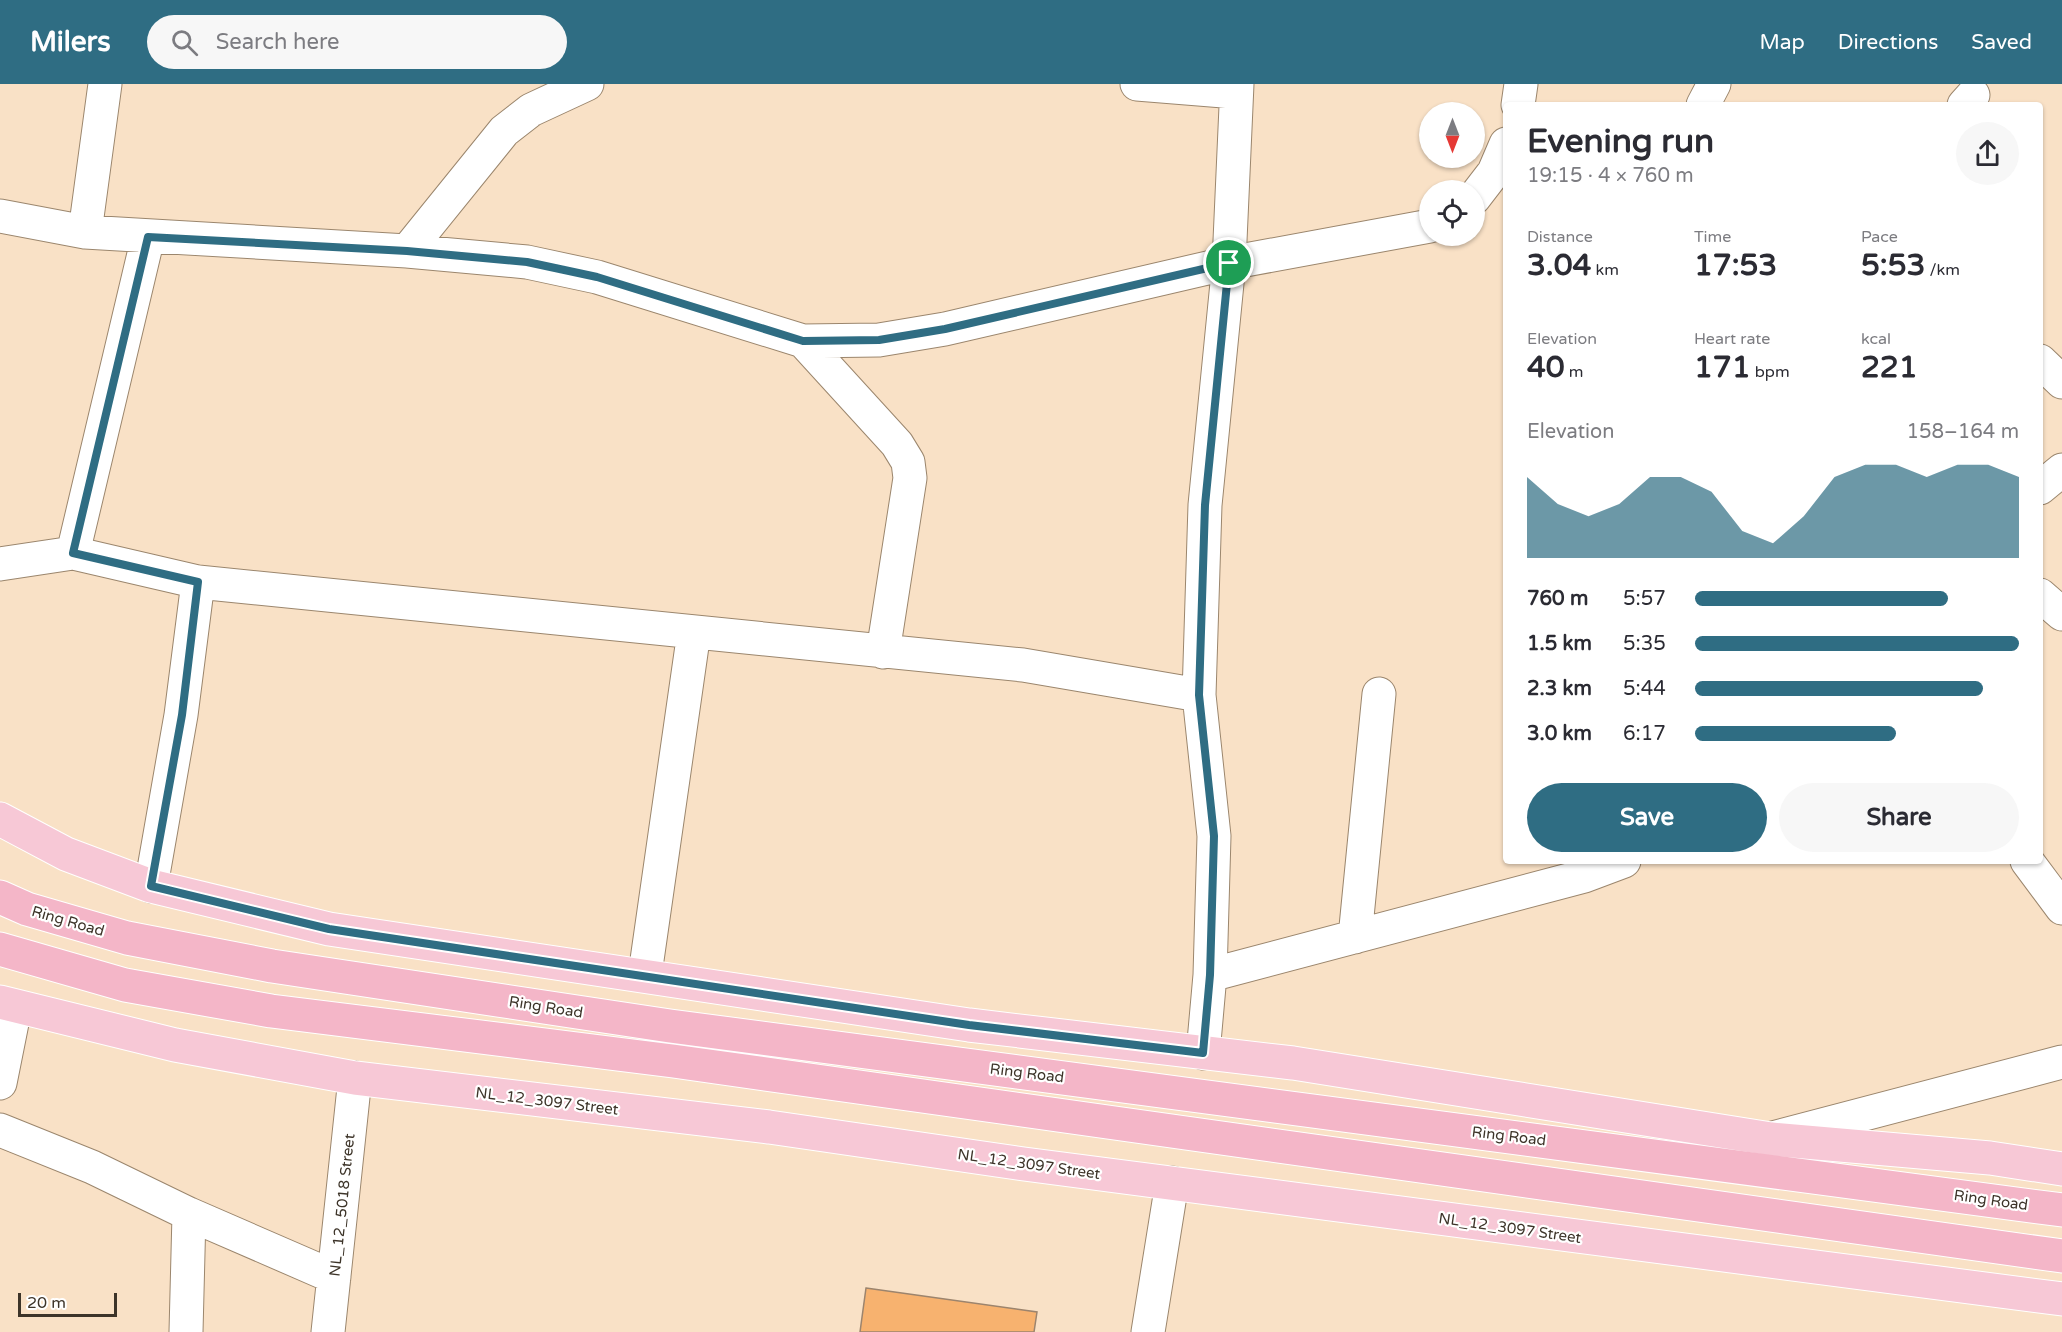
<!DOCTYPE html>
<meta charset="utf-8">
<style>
body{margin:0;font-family:"Varela Round",sans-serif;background:#f7f7f7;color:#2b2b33;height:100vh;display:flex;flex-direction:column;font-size:22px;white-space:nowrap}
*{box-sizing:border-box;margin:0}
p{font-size:20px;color:#7c7c81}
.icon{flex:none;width:33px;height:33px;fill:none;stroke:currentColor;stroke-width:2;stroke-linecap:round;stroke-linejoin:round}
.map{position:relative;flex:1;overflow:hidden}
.sheet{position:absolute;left:1503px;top:18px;width:540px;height:762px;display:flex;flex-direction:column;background:#fff;border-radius:6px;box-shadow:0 2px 4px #0004}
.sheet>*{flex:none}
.needle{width:39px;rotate:180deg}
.buttons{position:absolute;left:1419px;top:18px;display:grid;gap:12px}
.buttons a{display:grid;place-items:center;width:66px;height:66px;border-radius:50%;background:#fff;box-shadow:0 2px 4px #0004;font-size:30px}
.scale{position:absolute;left:18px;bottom:15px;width:99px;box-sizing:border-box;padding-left:6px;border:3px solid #3d3429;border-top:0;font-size:16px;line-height:21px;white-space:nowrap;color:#3d3429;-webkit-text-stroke:4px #fff;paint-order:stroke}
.pin{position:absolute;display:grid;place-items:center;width:51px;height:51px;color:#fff;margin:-26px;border:3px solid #fff;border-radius:50%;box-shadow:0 2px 6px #0007}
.round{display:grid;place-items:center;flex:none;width:63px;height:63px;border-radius:32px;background:#f7f7f7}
.overview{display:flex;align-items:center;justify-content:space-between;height:102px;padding:0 24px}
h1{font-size:33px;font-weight:800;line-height:45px}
.figures{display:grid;grid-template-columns:repeat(3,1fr);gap:9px;height:102px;padding:6px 24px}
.figures div{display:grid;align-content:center}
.figures b{font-size:30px;font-weight:800}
.figures small{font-size:16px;font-weight:400}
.figures p{font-size:16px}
.chart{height:168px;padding:12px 24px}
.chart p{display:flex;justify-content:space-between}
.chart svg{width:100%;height:108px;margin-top:6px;fill:#2f6d83;opacity:.7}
.cta{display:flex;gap:12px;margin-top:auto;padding:12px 24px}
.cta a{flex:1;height:69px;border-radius:36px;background:#2f6d83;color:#fff;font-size:24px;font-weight:800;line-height:69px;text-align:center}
.cta a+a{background:#f7f7f7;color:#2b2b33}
ul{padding:0 24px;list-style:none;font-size:20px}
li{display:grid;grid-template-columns:96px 72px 1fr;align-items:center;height:45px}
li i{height:15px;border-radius:8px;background:#2f6d83}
header{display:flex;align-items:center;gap:36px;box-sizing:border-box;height:84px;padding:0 30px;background:#2f6d83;color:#fff}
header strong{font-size:28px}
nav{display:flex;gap:33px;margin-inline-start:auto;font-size:21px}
.search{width:420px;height:54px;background:#f7f7f7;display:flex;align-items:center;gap:15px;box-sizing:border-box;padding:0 21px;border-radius:33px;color:#7c7c81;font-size:22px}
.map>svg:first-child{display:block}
.building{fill:#f7b26f;stroke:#9c846d;stroke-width:1.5}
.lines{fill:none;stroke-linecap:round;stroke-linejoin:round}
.minor-casing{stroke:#9b866d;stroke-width:35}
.primary-casing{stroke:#fff;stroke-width:35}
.trunk-casing{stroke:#fff;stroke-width:35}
.minor{stroke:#fff;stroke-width:33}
.primary{stroke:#f7c8d6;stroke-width:33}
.trunk{stroke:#f4b6c8;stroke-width:33}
.route-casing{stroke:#fff;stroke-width:12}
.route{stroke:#2f6d83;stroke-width:8}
.labels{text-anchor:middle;stroke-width:4.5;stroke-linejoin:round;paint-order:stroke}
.street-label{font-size:15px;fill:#3d3429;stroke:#fff}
</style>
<header>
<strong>Milers</strong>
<div class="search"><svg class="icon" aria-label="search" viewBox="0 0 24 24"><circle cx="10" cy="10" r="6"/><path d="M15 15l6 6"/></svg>Search here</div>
<nav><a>Map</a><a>Directions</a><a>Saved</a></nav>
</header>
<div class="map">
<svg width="2062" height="1248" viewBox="0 0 2062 1248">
<rect width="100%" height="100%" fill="#f9e1c6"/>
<path class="building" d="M866 1204 1037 1228 1034 1248H860Z"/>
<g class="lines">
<g class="minor-casing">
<path id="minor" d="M1137 0 1236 8
M1518 21 1521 0
M1703 21 1714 0
M1964 21 1973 11
M1474 114 1494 88 1506 60
M0 132 85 148 407 167 527 178 597 193 803 257 879 256 945 245 1229 179 1430 142
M85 148 105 0
M407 167 504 47 531 26 587 0
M803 257 897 360 908 378 910 394 883 568
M2040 277 2062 298
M2040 404 2062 386
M73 469 148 153
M0 480 73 469 198 498 1023 581 1199 611
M2040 511 2062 530
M2027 777 2062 824
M151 802 181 631 198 498
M1355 853 1379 610
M645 890 694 548
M1210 891 1584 792 1624 777
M1203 969 1210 891 1214 752 1199 611 1205 421 1229 179 1237 0
M0 999 15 924
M0 1046 92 1083 189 1130 186 1248
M1773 1054 2062 978
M189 1130 334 1193
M328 1248 355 994
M1148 1248 1172 1099"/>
</g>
<g class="primary-casing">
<path id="primary" d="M0 735 66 770 151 802 329 845 969 941 1293 979 1771 1055 1990 1074 2062 1085
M0 918 175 961 355 994 769 1043 1024 1080 2062 1215"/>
</g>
<g class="trunk-casing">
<path id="trunk" d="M0 813 27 825 127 854 272 882 670 942 2062 1126
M0 865 125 901 271 927 673 977 2062 1172"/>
</g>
<use href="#minor" class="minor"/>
<use href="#primary" class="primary"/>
<use href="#trunk" class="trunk"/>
</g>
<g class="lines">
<g class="route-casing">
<path id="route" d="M148 153 407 167 527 178 597 193 803 257 879 256 945 245 1229 179 1205 421 1199 611 1214 752 1210 891 1203 969 969 941 329 845 151 802 182 631 198 498 73 469Z"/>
</g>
<use href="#route" class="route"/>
</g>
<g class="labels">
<g class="street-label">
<text transform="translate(68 837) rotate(16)" y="5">Ring Road</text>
<text transform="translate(546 923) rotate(9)" y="5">Ring Road</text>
<text transform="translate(1027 989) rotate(7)" y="5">Ring Road</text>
<text transform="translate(547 1017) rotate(7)" y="5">NL_12_3097 Street</text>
<text transform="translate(1509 1052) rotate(7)" y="5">Ring Road</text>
<text transform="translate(1029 1080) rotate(8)" y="5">NL_12_3097 Street</text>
<text transform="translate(1991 1116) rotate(8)" y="5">Ring Road</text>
<text transform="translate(342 1121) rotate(-84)" y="5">NL_12_5018 Street</text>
<text transform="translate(1510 1144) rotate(8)" y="5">NL_12_3097 Street</text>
</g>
</g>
</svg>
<div class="buttons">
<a><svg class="needle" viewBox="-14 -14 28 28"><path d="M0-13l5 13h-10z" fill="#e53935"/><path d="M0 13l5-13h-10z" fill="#7c7c81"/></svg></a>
<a><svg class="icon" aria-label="locate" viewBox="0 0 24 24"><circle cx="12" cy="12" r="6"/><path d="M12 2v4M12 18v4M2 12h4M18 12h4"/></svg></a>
</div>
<div class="scale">20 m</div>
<div class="pin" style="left:1229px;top:179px;background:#1e9e55"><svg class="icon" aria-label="arrive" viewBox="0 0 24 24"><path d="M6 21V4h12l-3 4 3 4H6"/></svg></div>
<section class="sheet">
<div class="overview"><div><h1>Evening run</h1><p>19:15 · 4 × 760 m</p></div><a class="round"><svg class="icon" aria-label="share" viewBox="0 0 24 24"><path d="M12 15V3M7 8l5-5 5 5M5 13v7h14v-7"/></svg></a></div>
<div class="figures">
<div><p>Distance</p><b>3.04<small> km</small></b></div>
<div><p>Time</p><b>17:53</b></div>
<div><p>Pace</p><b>5:53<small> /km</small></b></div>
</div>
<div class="figures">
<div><p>Elevation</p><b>40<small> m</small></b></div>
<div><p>Heart rate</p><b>171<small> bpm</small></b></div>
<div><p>kcal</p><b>221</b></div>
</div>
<div class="chart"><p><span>Elevation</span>158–164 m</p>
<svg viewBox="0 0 160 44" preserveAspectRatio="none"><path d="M0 44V11L10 22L20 27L30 22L40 11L50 11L60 17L70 33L80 38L90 27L100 11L110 6L120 6L130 11L140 6L150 6L160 11V44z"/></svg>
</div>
<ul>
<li><b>760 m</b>5:57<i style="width:78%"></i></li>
<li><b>1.5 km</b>5:35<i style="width:100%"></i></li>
<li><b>2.3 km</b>5:44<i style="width:89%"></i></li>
<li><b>3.0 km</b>6:17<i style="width:62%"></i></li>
</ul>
<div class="cta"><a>Save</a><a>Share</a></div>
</section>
</div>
